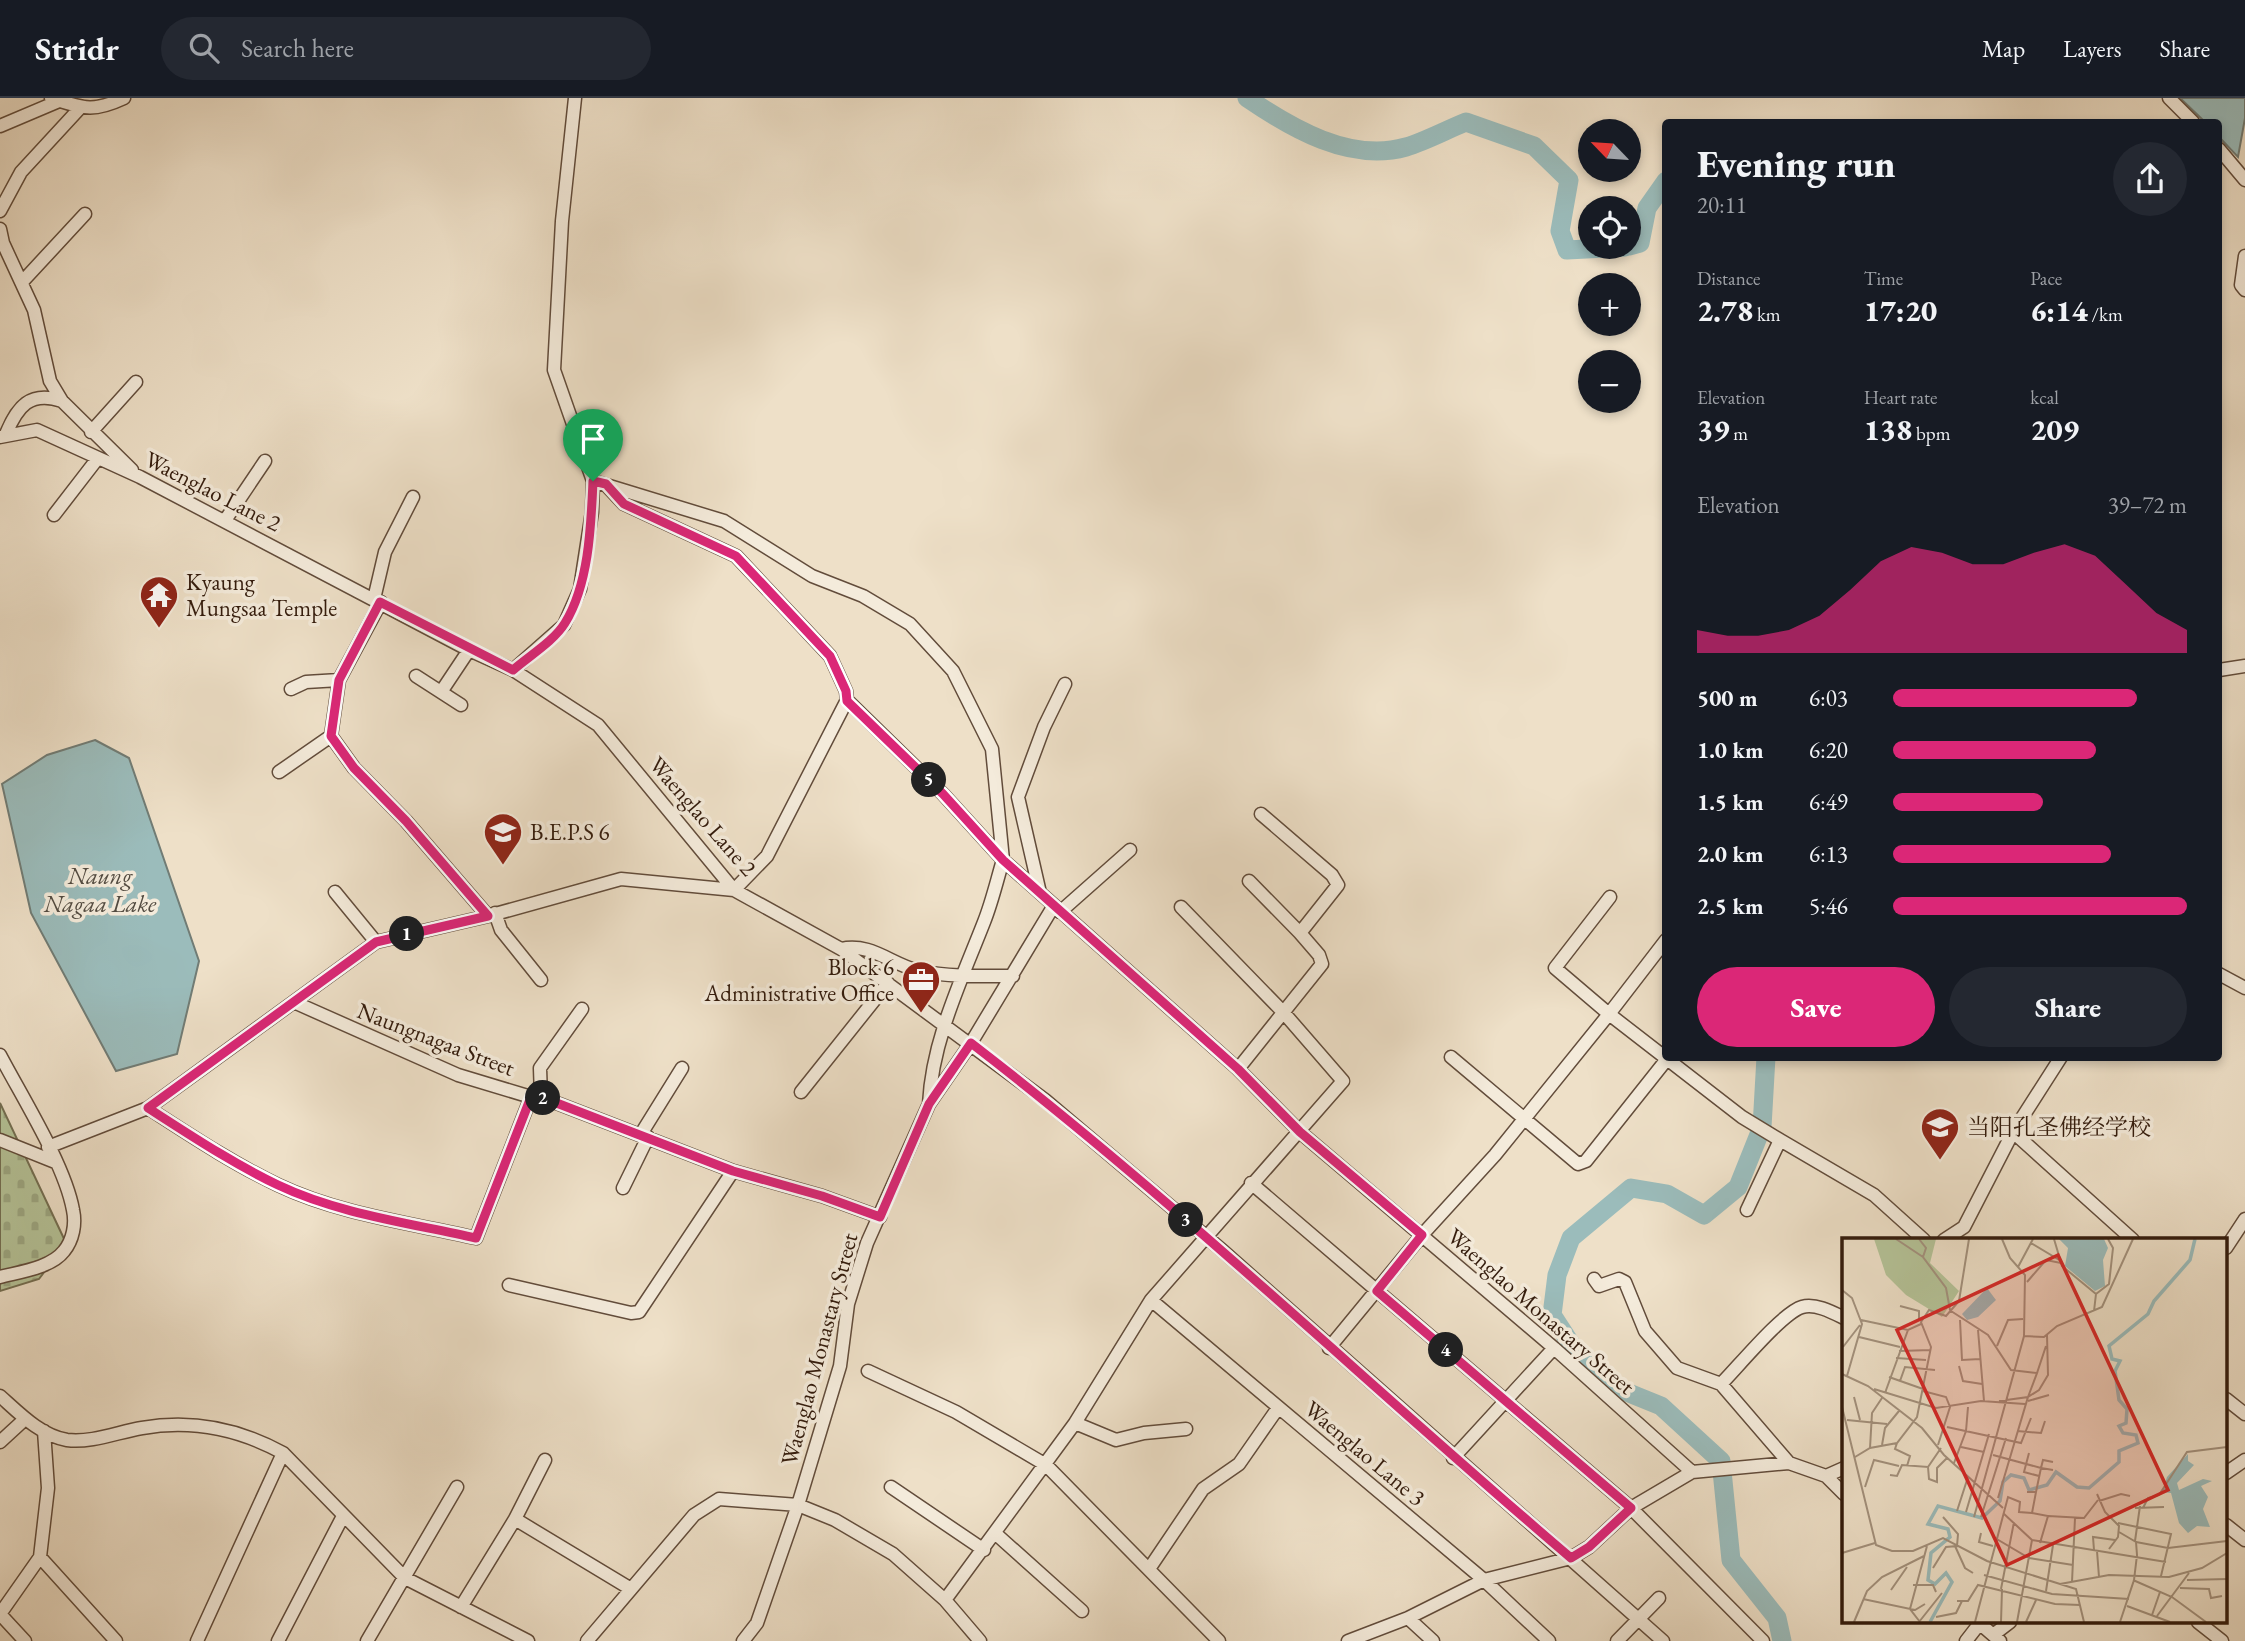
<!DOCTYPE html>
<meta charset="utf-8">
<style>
body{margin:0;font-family:"EB Garamond","Noto Serif SC",serif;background:#242831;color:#f1f3f6;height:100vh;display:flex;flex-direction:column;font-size:26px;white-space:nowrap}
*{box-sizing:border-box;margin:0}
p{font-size:23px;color:#9ea1a6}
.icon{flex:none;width:38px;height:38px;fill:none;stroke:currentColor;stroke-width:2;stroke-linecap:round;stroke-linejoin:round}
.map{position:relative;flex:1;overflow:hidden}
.panel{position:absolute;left:1662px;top:21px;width:560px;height:942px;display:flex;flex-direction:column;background:#171b24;border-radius:7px;box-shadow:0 4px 10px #0003}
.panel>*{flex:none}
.needle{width:46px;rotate:295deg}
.fabs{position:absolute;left:1578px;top:21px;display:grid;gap:14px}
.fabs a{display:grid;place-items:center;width:63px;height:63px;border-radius:50%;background:#171b24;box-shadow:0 4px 10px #0003;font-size:35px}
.pin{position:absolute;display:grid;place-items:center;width:60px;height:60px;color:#fff;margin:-72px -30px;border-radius:50% 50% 50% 0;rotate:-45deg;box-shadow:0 0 7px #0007}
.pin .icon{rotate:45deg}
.km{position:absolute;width:35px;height:35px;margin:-18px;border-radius:50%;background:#222;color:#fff;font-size:19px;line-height:35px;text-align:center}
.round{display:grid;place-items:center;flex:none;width:74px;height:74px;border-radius:37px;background:#242831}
.head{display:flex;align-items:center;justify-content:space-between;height:119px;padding:0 35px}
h1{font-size:38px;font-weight:800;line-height:52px}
.metrics{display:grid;grid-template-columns:repeat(3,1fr);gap:10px;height:119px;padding:7px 35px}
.metrics div{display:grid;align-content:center}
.metrics b{font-size:30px;font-weight:800}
.metrics small{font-size:19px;font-weight:400}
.metrics p{font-size:19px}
.chart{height:196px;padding:14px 35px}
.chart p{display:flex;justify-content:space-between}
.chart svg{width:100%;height:126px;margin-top:7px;fill:#db2777;opacity:.7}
.primary-button{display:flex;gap:14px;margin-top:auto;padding:14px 35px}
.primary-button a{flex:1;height:80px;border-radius:42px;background:#db2777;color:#fff;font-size:28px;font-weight:800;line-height:80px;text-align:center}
.primary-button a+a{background:#242831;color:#f1f3f6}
ul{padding:0 35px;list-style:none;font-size:23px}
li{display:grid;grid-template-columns:112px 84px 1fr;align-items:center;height:52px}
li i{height:18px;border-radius:9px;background:#db2777}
header{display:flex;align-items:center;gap:42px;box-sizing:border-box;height:98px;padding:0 35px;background:#171b24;border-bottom:2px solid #363941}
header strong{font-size:33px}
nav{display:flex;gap:38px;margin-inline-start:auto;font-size:24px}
.search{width:490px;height:63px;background:#242831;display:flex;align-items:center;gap:18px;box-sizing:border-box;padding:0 24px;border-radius:38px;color:#9ea1a6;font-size:26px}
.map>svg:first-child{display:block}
.cemetery{fill:url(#cemetery-stones);stroke:#746f52;stroke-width:2}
.water{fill:#9bbcbb;stroke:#717c75;stroke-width:2}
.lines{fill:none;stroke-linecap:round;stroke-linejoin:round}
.river{stroke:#9bbcbb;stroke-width:19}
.minor-casing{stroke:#624c3b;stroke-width:15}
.minor{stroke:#f4ebdb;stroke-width:12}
.route-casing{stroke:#fff;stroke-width:14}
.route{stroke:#db2777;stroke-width:9}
.labels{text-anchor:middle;stroke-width:7;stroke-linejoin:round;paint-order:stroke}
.street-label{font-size:23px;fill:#331b0c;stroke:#f4ebdb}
.poi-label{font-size:23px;fill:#331b0c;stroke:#f4ebdb;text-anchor:start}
.water-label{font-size:24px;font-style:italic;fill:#524b41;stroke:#f4ebdb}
.inset-river{fill:none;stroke:#9bbcbb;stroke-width:3.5}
.inset-road{fill:none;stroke:#a3917d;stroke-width:2}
.view{fill:#d62828;fill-opacity:0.15;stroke:#d62828;stroke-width:3.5}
.inset-edge{fill:none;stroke:#331b0c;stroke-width:3.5}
</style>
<header>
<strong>Stridr</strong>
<div class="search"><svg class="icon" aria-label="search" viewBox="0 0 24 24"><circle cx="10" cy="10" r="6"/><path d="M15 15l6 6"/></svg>Search here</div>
<nav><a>Map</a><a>Layers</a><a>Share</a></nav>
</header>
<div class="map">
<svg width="2245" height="1543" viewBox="0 0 2245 1543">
<defs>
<pattern id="cemetery-stones" width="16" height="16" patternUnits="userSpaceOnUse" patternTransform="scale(1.75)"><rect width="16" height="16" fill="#b5c398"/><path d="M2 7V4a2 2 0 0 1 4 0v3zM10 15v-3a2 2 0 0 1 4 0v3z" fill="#9ca782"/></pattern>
</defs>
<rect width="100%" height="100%" fill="#eee0c8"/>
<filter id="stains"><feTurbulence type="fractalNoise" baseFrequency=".00286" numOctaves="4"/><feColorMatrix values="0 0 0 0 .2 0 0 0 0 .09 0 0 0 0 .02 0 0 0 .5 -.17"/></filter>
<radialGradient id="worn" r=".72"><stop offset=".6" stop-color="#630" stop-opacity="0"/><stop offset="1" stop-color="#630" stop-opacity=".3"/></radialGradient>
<path class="cemetery" d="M0 1005 66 1145 39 1181 0 1193Z"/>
<path class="water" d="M2180 0H2245V20L2238 59 2219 39V24H2205Z
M95 642 129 660 199 863 177 956 116 973 31 815 2 686 47 657Z"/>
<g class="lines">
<path class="river" d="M1247 0C1291 30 1350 65 1406 49 1426 43 1446 32 1466 24L1534 48 1569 82 1560 133 1567 152 1625 149
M1629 148 1640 145 1647 110 1666 83
M1766 959 1762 1029 1738 1089 1704 1117 1667 1096 1631 1090 1571 1140 1557 1177 1552 1217 1582 1263 1624 1293 1661 1308 1721 1363 1731 1462 1777 1520 1782 1543"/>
<g class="minor-casing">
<path id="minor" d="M51 0C83 10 92 15 124 0
M2169 0 2193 24
M0 28 59 3
M2219 51 2245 82
M0 113 21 74 80 10
M0 131 3 145 34 212 50 283 62 303 132 372
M2245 158 2241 187 2245 192
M23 183 85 116
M91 334 136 284
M6 336C17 309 30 292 62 303
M0 339 37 332 140 379 469 552 513 572 598 627 734 792 841 851 1045 1002 1223 1153 1663 1543
M593 383 724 423 812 478 863 498 910 526 953 573 992 651 1003 762 1238 971 1300 1034 1554 1250 1692 1374
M608 389 624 406 736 458 830 558 846 593 847 602
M54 417 98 360
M226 421 265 363
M374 501 385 454 413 399
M381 504 339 582 331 638 354 670 406 723 488 818
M513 572 564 527 580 491 592 414 593 383 554 272 562 123 575 0
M2219 572 2245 568
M416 578 461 607
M291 591 306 584 339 582
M441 594 469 552
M279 674 331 638
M1249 783 1300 835
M335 794 376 844
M1040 795 1018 699 1044 629 1065 586
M1610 799 1555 870 1609 916 1666 842
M1060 814 1130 752
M495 815 501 832 541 882
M841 851C871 844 892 867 919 873 950 879 981 878 1013 878
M2219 876 2245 890
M296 905 458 977 531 999H541L733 1073 822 1098 880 1119
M0 957C22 999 65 1067 73 1112 76 1126 73 1142 64 1153 51 1170 19 1174 0 1179
M1451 959 1578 1066 1586 1063 1667 961
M1238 971 1322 866 1319 857 1300 835 1338 787 1332 777 1261 716
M801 994 888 885
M541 999 540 970 582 911
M148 1010C190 1037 232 1065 278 1087 339 1116 410 1125 476 1140L531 999
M2013 1034 2061 959
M641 1036 682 970
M0 1042 55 1064
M48 1049 148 1010 376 844 488 818 621 781 734 792 767 758 847 602 943 696 1003 762C997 782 992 804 984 824 961 883 932 943 929 1006
M1251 1085 1631 1410 1763 1543
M623 1090 648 1039
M1747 1112 1780 1042 1874 1097 1924 1142
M1944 1142 1964 1129 2013 1034 2133 1142
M2226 1150 2245 1121
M1594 1181 1599 1188 1619 1181 1625 1184 1645 1233 1677 1270 1721 1286
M509 1187 631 1215 639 1214 733 1073
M1151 1202 1484 1482 1549 1543
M1329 1250 1422 1137 1495 1057 1609 916 1742 1019 1780 1042
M868 1273 956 1314 1046 1367 1219 1543
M0 1298C19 1315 41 1338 67 1342 92 1345 118 1334 142 1330 193 1321 239 1331 283 1355L405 1480 528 1543
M2226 1301 2245 1316
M1075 1325 1116 1342 1144 1335 1186 1331
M0 1344 25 1321
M1453 1360 1554 1250
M1789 1365 1721 1286C1738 1269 1782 1215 1802 1209 1815 1205 1832 1214 1844 1220
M2226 1375 2245 1362
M1826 1378 1844 1370
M891 1389 984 1452
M515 1421 631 1491
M2226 1427 2245 1442
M996 1436 1082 1513
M40 1459 116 1543
M1149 1471 1203 1391 1239 1366 1278 1310
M945 1502 1075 1325 1151 1202 1343 983 1284 915 1181 809
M461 1509 515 1421 545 1362
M1408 1520 1433 1543
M1978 1524 2000 1543
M2198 1524 2222 1543
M1993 1537 2010 1524
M25 1543 0 1516 40 1459 48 1390 44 1333
M197 1543 283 1355
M278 1543 343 1418
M367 1543 457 1389
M587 1543 694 1417 719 1401 798 1407 835 1422 893 1456 945 1502 980 1543
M743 1543 757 1525 798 1407 840 1268 848 1206 867 1145 929 1006 971 945 1053 809
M1348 1543 1408 1520 1484 1482 1571 1460 1589 1449 1631 1410 1692 1374 1789 1365 1826 1378 1844 1396
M1617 1543 1659 1500
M1966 1543 1980 1525"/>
</g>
<use href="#minor" class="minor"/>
</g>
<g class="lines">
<g class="route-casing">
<path id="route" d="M593 383 606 386 624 406 736 458 830 558 846 593 847 603 943 696 1003 762 1238 971 1300 1034 1422 1137 1377 1193 1631 1410 1589 1449 1571 1460C1370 1289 1180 1106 971 945L929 1006 880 1119 822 1098 733 1073 541 999H531L476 1140C410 1125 339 1116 278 1087 232 1065 190 1037 148 1010L376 844 488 818 406 723 354 670 331 638 339 582 380 504 513 572C529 558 554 543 565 525 589 486 591 428 593 383Z"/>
</g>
<use href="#route" class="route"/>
</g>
<defs>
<g id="temple-pin" transform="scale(2.0125)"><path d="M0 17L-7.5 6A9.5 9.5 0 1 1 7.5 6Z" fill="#8f2418" stroke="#f4ebdb"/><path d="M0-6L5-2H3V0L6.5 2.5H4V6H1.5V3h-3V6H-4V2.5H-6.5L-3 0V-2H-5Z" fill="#fff"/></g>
<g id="school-pin" transform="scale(2.0125)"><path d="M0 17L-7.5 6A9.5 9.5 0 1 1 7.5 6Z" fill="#8f2418" stroke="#f4ebdb"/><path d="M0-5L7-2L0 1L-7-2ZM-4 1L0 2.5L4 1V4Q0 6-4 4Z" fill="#fff"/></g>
<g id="office-pin" transform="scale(2.0125)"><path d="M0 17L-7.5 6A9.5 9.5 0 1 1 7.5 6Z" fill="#8f2418" stroke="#f4ebdb"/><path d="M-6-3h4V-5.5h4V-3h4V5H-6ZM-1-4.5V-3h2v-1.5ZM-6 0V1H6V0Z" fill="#fff"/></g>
</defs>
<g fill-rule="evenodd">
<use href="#temple-pin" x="159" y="497"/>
<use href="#school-pin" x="503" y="734"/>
<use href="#office-pin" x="921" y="882"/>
<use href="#school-pin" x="1940" y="1029"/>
</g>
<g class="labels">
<g class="street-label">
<text transform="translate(213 393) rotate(27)" y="8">Waenglao Lane 2</text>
<text transform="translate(703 718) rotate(49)" y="8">Waenglao Lane 2</text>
<text transform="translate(436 941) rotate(21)" y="8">Naungnagaa Street</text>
<text transform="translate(1541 1213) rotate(41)" y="8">Waenglao Monastary Street</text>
<text transform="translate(819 1251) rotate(-75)" y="8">Waenglao Monastary Street</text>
<text transform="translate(1365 1355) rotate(40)" y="8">Waenglao Lane 3</text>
</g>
<g class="poi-label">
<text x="186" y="492">Kyaung<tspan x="186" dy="26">Mungsaa Temple</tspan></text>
<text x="530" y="742">B.E.P.S 6</text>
<text x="894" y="877" text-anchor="end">Block 6<tspan x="894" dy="26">Administrative Office</tspan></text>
<text x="1967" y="1037">当阳孔圣佛经学校</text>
</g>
<g class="water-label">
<text x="100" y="786">Naung<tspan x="100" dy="28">Nagaa Lake</tspan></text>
</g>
</g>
<g transform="translate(1842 1140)">
<rect width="385" height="385" fill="#eee0c8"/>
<path d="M32 1H94L88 25 117 53 100 79 64 57 44 37Z" fill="#b5c398"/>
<path d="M217 1H262L266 10 261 22 263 48 253 53 223 28 226 10ZM145 50 154 62 136 79 125 82 120 76ZM346 216V223L352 227 335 245 337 252 361 241 370 243 359 248 366 259 361 271 368 289 355 288 346 295 337 285 329 255 320 254 325 239Z" fill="#9bbcbb"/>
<path class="inset-river" d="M88 384 110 344 104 335 93 346 86 342 89 315 108 299 106 291 86 286 96 268 140 280 158 263 161 244 169 237 182 240 187 252 205 247 214 234 235 249 247 250 277 224V213L296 205 294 197 281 195 277 188 284 185 285 171 277 162 273 133 278 123 270 121 267 108 306 76 312 63 348 22 353 1"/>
<path class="inset-road" d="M54 1 81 19M77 1 84 10 81 19 104 50 108 72M212 1 220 28 254 56M189 5 219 23M176 29 191 1M185 44 204 22 219 25M0 52 10 60 20 86 5 138M58 68 77 73V83M109 73 146 97 169 132 195 135 186 159 157 163M252 73 254 56 267 46 271 10 266 1M19 82 66 92 79 86M118 82 120 122 138 121M136 92 142 163M182 98 202 99 215 88 260 69 291 1M17 99 58 109M155 108 166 82 181 81M1 109 18 87M57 113 89 112M54 120 84 122M117 128 121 143 140 146M195 135 204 108M0 136 26 148 80 190 102 217 161 270M47 139 81 151M58 143 63 129 93 132M32 151 94 170 139 163 183 166M81 153 104 159 108 169 96 207M43 155 66 92M12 159 18 182M186 163 207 157M0 169 34 307 50 313H71L101 300 145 323 234 351 242 384M5 182 45 186M105 189 179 205 189 180M175 193 199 195 203 183M55 205 53 211 68 218 65 228M40 207 43 190 57 173M119 209 142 214M28 210 30 175 40 160M187 215 182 234 197 238M151 217 199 230 194 254M13 219 28 210 55 205 75 179 89 109 79 84 87 72 104 78 117 63 127 1M112 225 124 193 126 169M86 229 87 241 95 244V230L105 220M211 232 199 230 201 222 211 224M48 237 55 238 60 227 86 229 99 210M23 249 32 222 57 228M185 254H194L190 275 206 278 198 305M255 256 263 274 277 288 276 299 267 311M156 260 186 159 197 152 206 137 205 97M257 263 279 256 288 258M293 270 322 269M301 270 306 260 317 257 345 214 385 209M115 273 126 239M124 274 147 196M161 275 190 302 324 324M206 278 242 280 256 262M132 279 182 98 183 37 168 20 160 1M139 279 164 200M276 285 329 296 319 338M277 294 294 304 295 317 292 342 278 384M139 295 137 304 151 308M153 300 187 320 231 327M293 303 298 268M294 304 326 310 385 303M113 308 123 330 131 335M252 312 251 299 273 302M255 313 257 339M0 315 33 305M91 330 104 309 115 308 116 296 101 279M142 337 210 356 287 361M291 342 330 359 364 384M345 342 385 341M230 344 233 280M218 346 267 337 327 339 360 330 385 315M71 347H91L94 354M338 350 367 351 369 360 380 358M159 351 172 284M49 352 65 329M204 353 211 307M21 361 73 372 83 366M115 363H126L136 347 213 366 238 367M285 368 328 384M310 377 318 354M315 378 347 335M94 379 114 375 120 363M12 384 25 353 40 339 82 318M77 384 100 355M78 384 68 371 85 308M133 384 166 259 178 264 177 274 190 275M159 384 160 351M175 384 190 302M184 384 194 362"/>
<path class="view" d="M216 17 326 252 165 327 55 92Z"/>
<rect width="385" height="385" class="inset-edge"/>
</g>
<rect width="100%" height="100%" filter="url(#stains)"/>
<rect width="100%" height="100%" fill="url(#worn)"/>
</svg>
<div class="fabs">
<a><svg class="needle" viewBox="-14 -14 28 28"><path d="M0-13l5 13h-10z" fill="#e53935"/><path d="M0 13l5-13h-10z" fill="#9ea1a6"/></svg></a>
<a><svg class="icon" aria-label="locate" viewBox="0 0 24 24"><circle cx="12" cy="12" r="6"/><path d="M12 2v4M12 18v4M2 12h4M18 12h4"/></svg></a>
<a>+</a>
<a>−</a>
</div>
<div class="pin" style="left:593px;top:383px;background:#1e9e55"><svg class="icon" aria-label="arrive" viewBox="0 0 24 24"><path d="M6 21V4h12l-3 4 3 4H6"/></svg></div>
<b class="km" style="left:407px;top:836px">1</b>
<b class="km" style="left:543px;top:1000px">2</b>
<b class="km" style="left:1186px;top:1122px">3</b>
<b class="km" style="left:1446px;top:1252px">4</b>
<b class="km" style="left:929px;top:682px">5</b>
<section class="panel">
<div class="head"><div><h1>Evening run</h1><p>20:11</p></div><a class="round"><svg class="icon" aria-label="share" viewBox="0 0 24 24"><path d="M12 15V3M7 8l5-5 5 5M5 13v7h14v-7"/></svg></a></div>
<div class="metrics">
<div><p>Distance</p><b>2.78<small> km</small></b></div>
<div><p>Time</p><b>17:20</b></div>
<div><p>Pace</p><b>6:14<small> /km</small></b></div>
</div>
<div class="metrics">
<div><p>Elevation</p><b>39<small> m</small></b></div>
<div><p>Heart rate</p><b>138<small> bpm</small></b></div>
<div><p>kcal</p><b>209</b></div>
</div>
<div class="chart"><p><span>Elevation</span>39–72 m</p>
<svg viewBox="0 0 160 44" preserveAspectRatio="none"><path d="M0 44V36L10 38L20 38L30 36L40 31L50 22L60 12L70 7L80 9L90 13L100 13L110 9L120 6L130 10L140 20L150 30L160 36V44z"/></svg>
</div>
<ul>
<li><b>500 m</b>6:03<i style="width:83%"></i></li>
<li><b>1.0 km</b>6:20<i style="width:69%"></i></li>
<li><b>1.5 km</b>6:49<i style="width:51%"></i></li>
<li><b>2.0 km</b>6:13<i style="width:74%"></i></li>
<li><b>2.5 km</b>5:46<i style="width:100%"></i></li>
</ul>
<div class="primary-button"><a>Save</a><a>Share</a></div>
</section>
</div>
